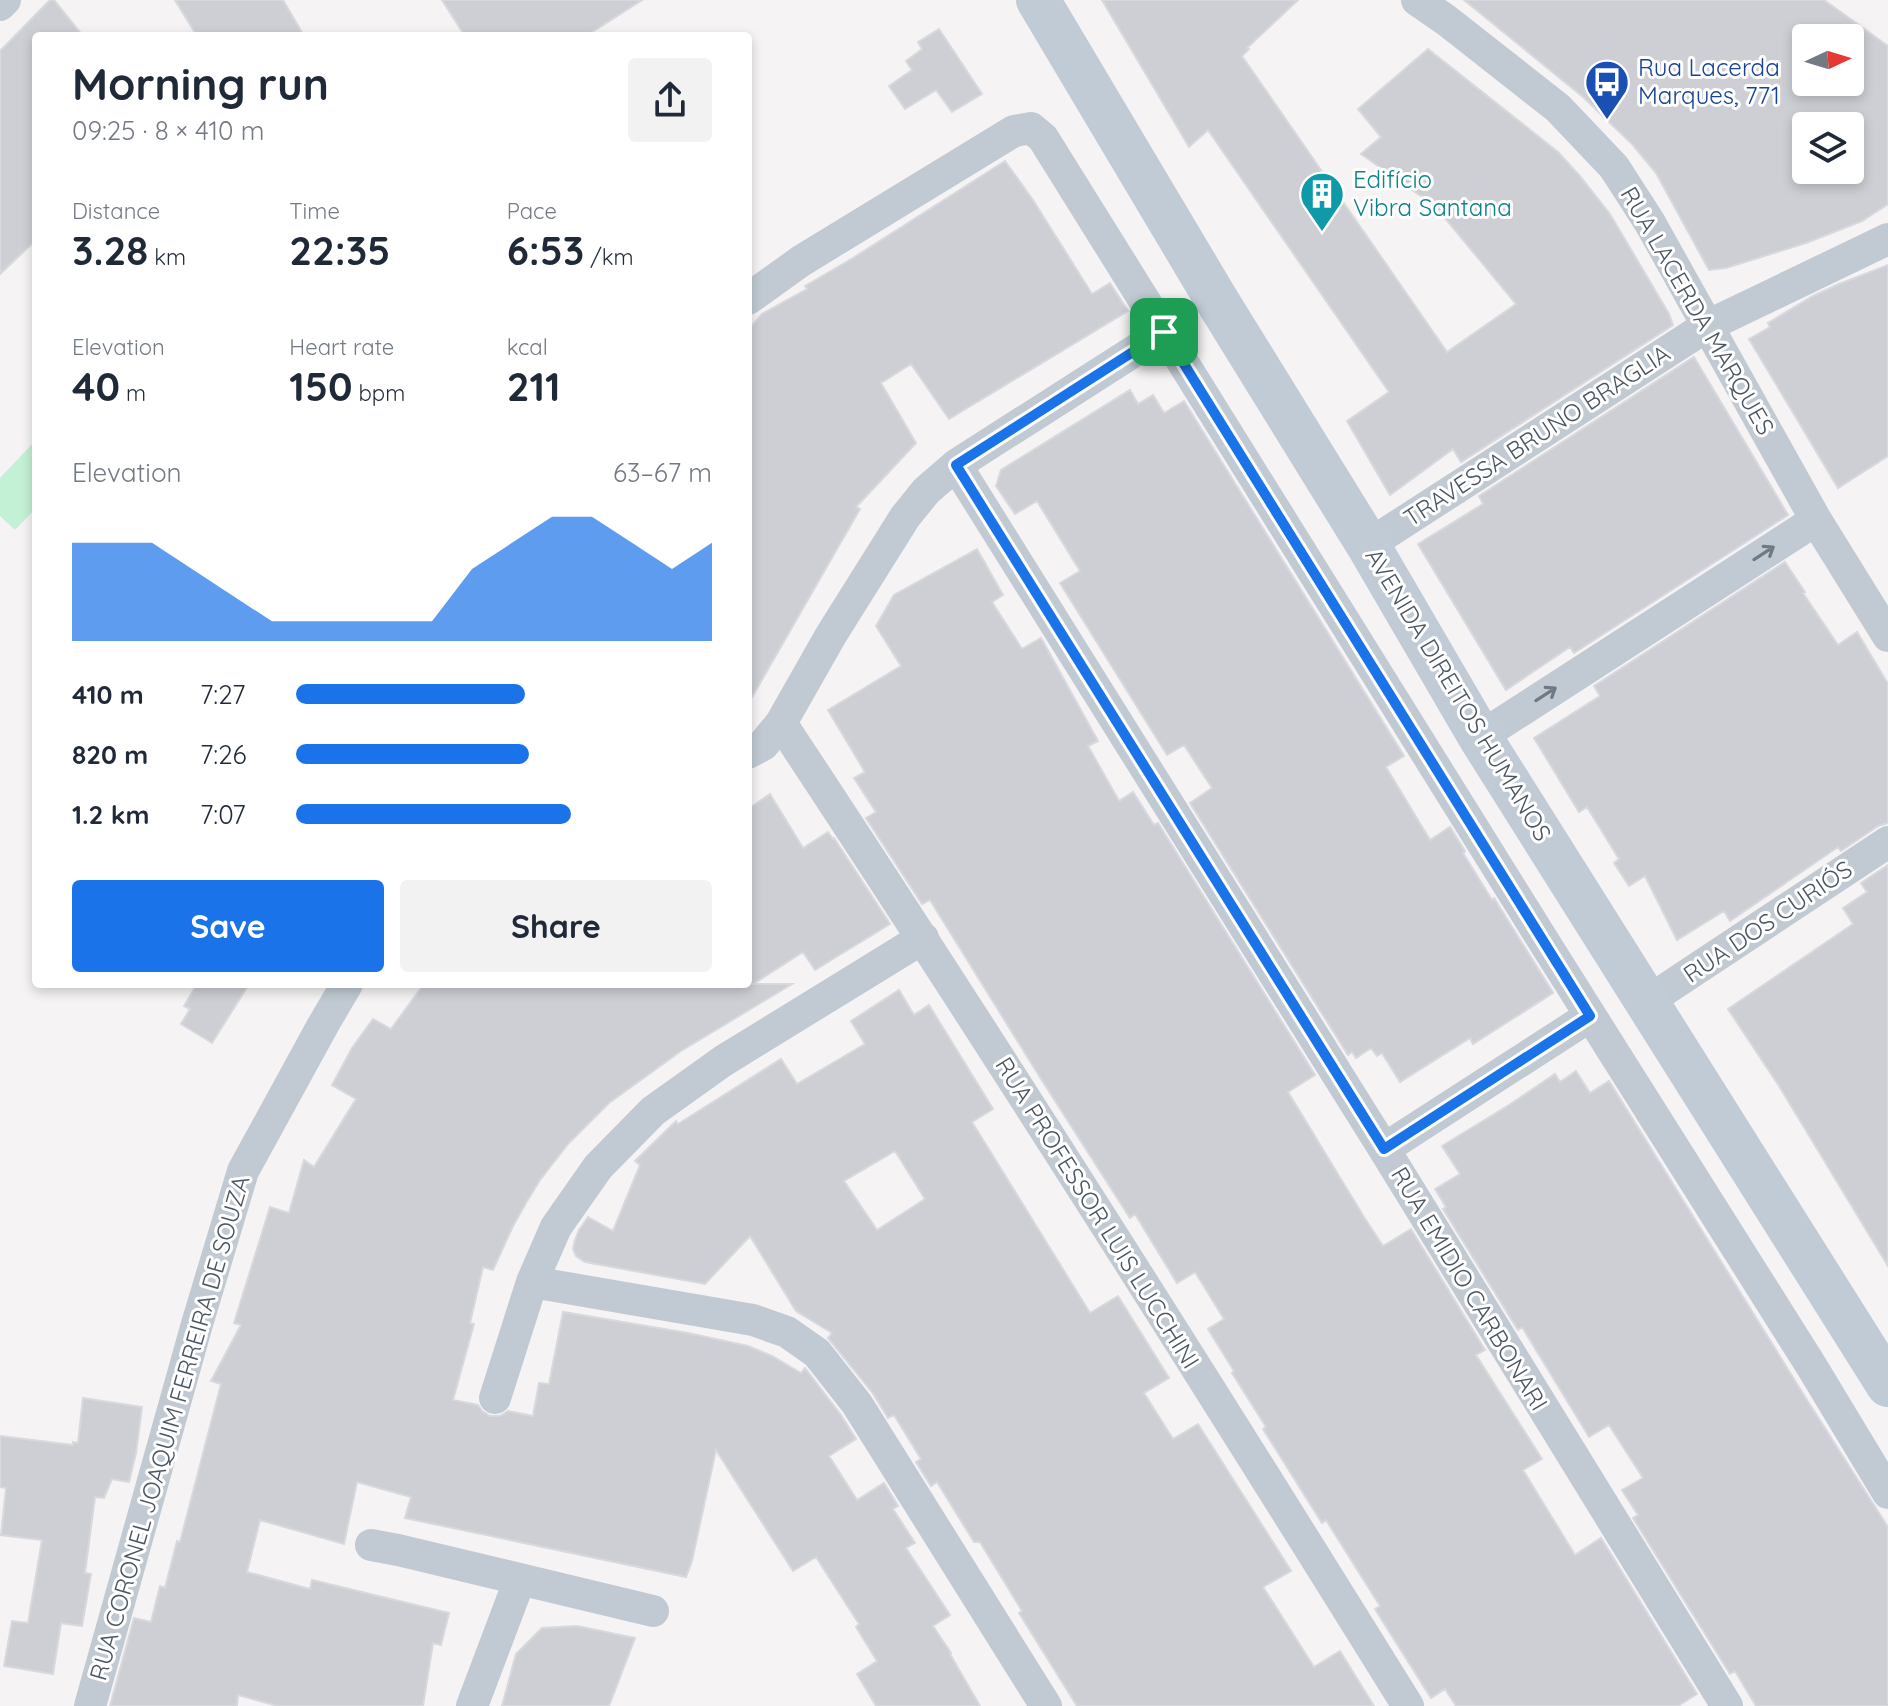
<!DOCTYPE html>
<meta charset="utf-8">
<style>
body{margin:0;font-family:Quicksand,sans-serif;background:#f2f2f3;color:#1f2937;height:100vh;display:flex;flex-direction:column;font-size:30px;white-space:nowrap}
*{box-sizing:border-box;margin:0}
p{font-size:26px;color:#747a83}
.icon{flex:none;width:44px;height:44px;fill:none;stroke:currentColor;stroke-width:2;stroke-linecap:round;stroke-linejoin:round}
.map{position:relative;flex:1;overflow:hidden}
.side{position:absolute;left:32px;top:32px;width:720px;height:956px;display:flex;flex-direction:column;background:#fff;border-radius:8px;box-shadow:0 4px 12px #0003}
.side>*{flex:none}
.needle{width:52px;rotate:86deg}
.fabs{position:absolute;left:1792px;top:24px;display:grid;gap:16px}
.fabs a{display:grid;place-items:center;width:72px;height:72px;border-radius:8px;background:#fff;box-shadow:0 4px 12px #0003;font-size:40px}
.pin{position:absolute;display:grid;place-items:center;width:68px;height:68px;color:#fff;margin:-34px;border-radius:16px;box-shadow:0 4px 12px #0006}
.round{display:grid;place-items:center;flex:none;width:84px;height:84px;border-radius:8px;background:#f2f2f3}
.head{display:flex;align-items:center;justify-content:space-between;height:136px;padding:0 40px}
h1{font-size:44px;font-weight:700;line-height:60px}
.stats{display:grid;grid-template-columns:repeat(3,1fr);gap:12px;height:136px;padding:8px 40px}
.stats div{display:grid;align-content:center}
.stats b{font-size:40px;font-weight:700}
.stats small{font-size:22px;font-weight:400}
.stats p{font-size:22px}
.chart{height:224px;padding:16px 40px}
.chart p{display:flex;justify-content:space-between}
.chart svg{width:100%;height:144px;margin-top:8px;fill:#1a73e8;opacity:.7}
.button{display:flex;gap:16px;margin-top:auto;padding:16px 40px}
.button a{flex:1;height:92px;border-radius:8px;background:#1a73e8;color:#fff;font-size:32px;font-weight:700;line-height:92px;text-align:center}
.button a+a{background:#f2f2f3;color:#1f2937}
ul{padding:0 40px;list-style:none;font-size:26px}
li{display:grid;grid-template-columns:128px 96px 1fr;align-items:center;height:60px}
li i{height:20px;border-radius:10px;background:#1a73e8}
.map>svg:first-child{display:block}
.green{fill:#c3f1d5}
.building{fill:#cdcfd5;stroke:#d7d9de;stroke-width:2;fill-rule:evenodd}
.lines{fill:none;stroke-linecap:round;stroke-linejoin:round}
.minor{stroke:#c1cad2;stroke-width:32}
.secondary{stroke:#c1cbd6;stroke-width:44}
.oneway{stroke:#6e7983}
.route-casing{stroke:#fff;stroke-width:16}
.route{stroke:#1a73e8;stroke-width:10}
.labels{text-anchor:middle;stroke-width:6;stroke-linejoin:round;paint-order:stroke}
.transit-label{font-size:24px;fill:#164399;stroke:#fff;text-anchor:start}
.culture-label{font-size:24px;fill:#0d838f;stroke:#fff;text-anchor:start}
.street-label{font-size:24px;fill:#4a5661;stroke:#fff}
</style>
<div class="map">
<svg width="1888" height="1706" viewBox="0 0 1888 1706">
<rect width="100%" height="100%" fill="#f5f3f3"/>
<path class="green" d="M36 440V508L15 530 0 516V478Z"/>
<path class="building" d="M50 0H54L83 36H36V240L0 274V51Z
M175 0H283L304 36H197Z
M442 0H642L586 36H465Z
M1102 0H1298L1247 48 1249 49 1242 56 1447 352 1516 304 1435 206 1361 154 1381 137 1358 109 1428 49 1558 152 1579 175 1610 214 1669 314 1673 325 1461 462 1453 449 1390 495 1347 421 1389 392 1208 130 1189 147Z
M1464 0H1824L1888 46V204L1862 221 1806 243 1726 268 1709 270 1656 173 1632 144 1583 97ZM1806 38H1850V82H1806ZM1806 126H1850V170H1806Z
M939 29 982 94 952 112 936 90 905 109 889 86 912 70 906 61 922 49 918 42Z
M1005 161 1033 200 1092 294 1110 283 1128 311 949 419 911 364 881 383 916 443 856 507 860 509 748 704V330L762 314 807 289 805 286 853 258Z
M1888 265V456L1838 488 1749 339 1770 327 1768 323 1813 296 1839 284Z
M1694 357 1788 515 1574 653 1570 647 1506 690 1418 544 1483 504 1479 496Z
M1130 390 1138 404 1153 395 1164 413 1184 401 1404 756 1386 767 1430 840 1450 827 1465 851 1463 853 1492 900 1494 898 1552 991 1553 993 1473 1044 1470 1038 1400 1082 1382 1053 1377 1056 1371 1048 1356 1058 1352 1052 1348 1055 1190 803 1212 788 1184 745 1167 755 1060 583 1080 571 1037 501 1015 514 996 486 1001 470Z
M977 549 1003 595 992 602 1022 649 1041 638 1098 741 1088 746 1119 801 1133 792 1154 825 1158 823 1315 1075 1288 1092 1364 1217 1383 1246 1411 1229 1485 1350 1476 1355 1542 1459 1523 1470 1575 1555 1601 1538 1697 1694 1678 1706H1456L1445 1689 1431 1698 1375 1609 1380 1606 1326 1520 1322 1523 1273 1445 1263 1429 1266 1427 1232 1373 1234 1371 1208 1329 1224 1319 1195 1272 1177 1283 1135 1214 1130 1218 1041 1079 930 900 922 904 866 818 876 812 854 778 865 772 828 710 901 666 876 626 894 595Z
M1785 562 1805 592 1803 593 1838 645 1857 632 1888 684V823L1878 826 1841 851 1838 847 1730 921 1724 911 1677 940 1645 876 1629 886 1614 863 1619 859 1587 807 1579 812 1534 738 1600 696 1594 686Z
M770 794 803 848 828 832 833 839 834 838 890 924 815 970 803 952 753 984H792L681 1051 609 1103 568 1144 540 1180 526 1203 513 1226 493 1270 483 1267 470 1323 474 1324 453 1400 478 1405 482 1411 490 1416H500L508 1411 533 1416 539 1383 549 1384 563 1312 688 1333 748 1346 772 1356 801 1373 805 1368 841 1415 856 1439 829 1456 857 1500 884 1483 898 1506 893 1509 915 1543 906 1548 950 1615 933 1626 951 1653 950 1654 980 1706H876L857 1674 877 1661 856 1627 859 1624 816 1557 793 1571 716 1450 692 1561 686 1577 405 1518 411 1497 357 1482 344 1544 260 1520 247 1572 310 1589 312 1580 449 1613 441 1645 433 1643 423 1706H278L238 1695 237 1706H110L134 1618 151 1622 160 1586 165 1588 177 1541 180 1542 221 1384 211 1381 241 1325 234 1323 270 1207 289 1213 304 1160 314 1167 356 1099 332 1085 352 1048 373 1019 391 1029 424 984H748V809Z
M1888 865V1266L1779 1086 1728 1009 1853 924 1843 908 1867 892 1861 883Z
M197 984H249L212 1043 181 1024 190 1009 184 1006Z
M899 990 914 1015 929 1005 993 1109 972 1122 1090 1313 1118 1296 1169 1378 1144 1393 1173 1439 1198 1424 1276 1547 1291 1571 1263 1587 1314 1667 1340 1651 1374 1706H1077L1019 1613 1022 1611 980 1542H974L937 1482 931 1486 916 1462 921 1459 894 1415 888 1418 872 1392 828 1338 832 1333 796 1311 750 1236 705 1284 585 1262 576 1256 573 1249 575 1240 579 1230 588 1217 613 1231 640 1165 635 1161 676 1121 678 1124 781 1059 797 1084 865 1044 851 1021ZM895 1151 925 1199 877 1230 844 1181Z
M1576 1071 1590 1093 1609 1081 1807 1400 1888 1527V1706H1756L1735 1671 1730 1674 1633 1518 1638 1515 1622 1490 1643 1478 1609 1425 1589 1437 1522 1327 1518 1330 1443 1209 1446 1207 1435 1189 1460 1174 1442 1146 1509 1105 1555 1074 1560 1082Z
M83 1398 142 1407 136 1453 129 1482 112 1479 104 1498 95 1497 85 1573 91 1574 82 1626 61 1623 53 1674 4 1666 12 1621 28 1623 42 1540 1 1535 6 1488 0 1487V1436L73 1445V1442L78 1443Z
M577 1626 635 1638 609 1706H502L516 1654 542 1628Z"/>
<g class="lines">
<path class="minor" d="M1417 0 1446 20 1558 108 1614 167 1650 223 1816 520 1888 636
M0 5 5 0
M748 299 801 261 1014 131 1031 128 1043 138 1546 945 1812 1367 1888 1493
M956 465 1384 1149 1727 1706
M1368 545 1707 326 1888 239
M781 723C995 1047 1203 1376 1408 1706
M1480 737 1816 520
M748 753 763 745 781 723 831 635 905 517 926 491 956 465 1164 332
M1648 1001 1888 842
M1384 1149 1590 1016
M532 1282 753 1320 787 1332 817 1353 857 1404 1046 1706
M495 1398 532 1282 556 1227 598 1167 653 1111 723 1061 923 938
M371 1545 398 1550 653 1611
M90 1706 197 1324 243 1171 323 1025 347 984
M472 1706 520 1579"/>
<path class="secondary" d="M1038 0 1216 299 1368 545 1480 737 1888 1385"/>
</g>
<defs><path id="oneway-shaft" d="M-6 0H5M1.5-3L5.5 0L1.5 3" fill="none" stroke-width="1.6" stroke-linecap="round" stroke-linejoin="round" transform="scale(2)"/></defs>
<g class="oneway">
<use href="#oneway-shaft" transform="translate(1764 553) rotate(-33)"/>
<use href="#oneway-shaft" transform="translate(1546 694) rotate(-33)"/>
</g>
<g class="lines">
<g class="route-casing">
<path id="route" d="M1164 332 1590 1016 1384 1149 956 465Z"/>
</g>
<use href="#route" class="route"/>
</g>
<defs>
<g id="bus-pin" transform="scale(2.3)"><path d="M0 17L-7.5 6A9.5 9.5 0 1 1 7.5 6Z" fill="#1a4fb4" stroke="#fff"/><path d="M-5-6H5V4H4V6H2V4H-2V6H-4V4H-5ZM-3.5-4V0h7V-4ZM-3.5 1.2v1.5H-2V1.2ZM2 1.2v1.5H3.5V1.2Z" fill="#fff"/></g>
<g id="building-pin" transform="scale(2.3)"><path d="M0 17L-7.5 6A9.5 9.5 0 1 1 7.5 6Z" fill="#0f9aa8" stroke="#fff"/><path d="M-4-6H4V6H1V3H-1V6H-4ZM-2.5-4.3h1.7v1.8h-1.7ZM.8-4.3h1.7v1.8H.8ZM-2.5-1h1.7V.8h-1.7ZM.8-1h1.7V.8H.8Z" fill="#fff"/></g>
</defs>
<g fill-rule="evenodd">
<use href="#bus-pin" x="1607" y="82"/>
<use href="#building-pin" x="1322" y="194"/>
</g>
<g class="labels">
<g class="transit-label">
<text x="1638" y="76">Rua Lacerda<tspan x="1638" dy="28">Marques, 771</tspan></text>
</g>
<g class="culture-label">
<text x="1353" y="188">Edifício<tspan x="1353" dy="28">Vibra Santana</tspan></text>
</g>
<g class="street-label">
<text transform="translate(1697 311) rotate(60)" y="8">RUA LACERDA MARQUES</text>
<text transform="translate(1537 436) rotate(-33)" y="8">TRAVESSA BRUNO BRAGLIA</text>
<text transform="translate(1458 695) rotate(59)" y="8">AVENIDA DIREITOS HUMANOS</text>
<text transform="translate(1768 922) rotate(-34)" y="8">RUA DOS CURIÓS</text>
<text transform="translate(1097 1213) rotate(58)" y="8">RUA PROFESSOR LUIS LUCCHINI</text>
<text transform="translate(1469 1289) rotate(59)" y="8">RUA EMIDIO CARBONARI</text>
<text transform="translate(170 1428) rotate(-74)" y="8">RUA CORONEL JOAQUIM FERREIRA DE SOUZA</text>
</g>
</g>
</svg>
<div class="fabs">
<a><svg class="needle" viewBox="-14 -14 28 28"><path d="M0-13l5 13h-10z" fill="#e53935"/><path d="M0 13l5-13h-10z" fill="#747a83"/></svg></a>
<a><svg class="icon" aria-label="layers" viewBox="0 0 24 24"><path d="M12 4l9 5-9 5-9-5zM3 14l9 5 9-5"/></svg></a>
</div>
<div class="pin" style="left:1164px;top:332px;background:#1e9e55"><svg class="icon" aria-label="arrive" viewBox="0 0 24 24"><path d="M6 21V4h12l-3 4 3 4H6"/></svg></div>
<section class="side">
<div class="head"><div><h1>Morning run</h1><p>09:25 · 8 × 410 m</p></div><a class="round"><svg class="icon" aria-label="share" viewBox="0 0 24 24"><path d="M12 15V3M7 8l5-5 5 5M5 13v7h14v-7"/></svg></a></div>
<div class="stats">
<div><p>Distance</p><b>3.28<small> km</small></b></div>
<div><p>Time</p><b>22:35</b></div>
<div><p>Pace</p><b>6:53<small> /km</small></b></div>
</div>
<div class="stats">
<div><p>Elevation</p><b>40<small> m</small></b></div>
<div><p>Heart rate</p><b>150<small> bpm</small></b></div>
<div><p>kcal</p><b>211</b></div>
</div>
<div class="chart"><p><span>Elevation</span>63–67 m</p>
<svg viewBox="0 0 160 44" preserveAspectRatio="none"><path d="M0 44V14L10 14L20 14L30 22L40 30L50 38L60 38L70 38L80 38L90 38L100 22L110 14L120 6L130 6L140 14L150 22L160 14V44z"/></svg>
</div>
<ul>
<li><b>410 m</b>7:27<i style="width:55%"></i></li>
<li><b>820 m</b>7:26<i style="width:56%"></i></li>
<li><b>1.2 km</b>7:07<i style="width:66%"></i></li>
</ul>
<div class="button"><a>Save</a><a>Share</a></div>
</section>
</div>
